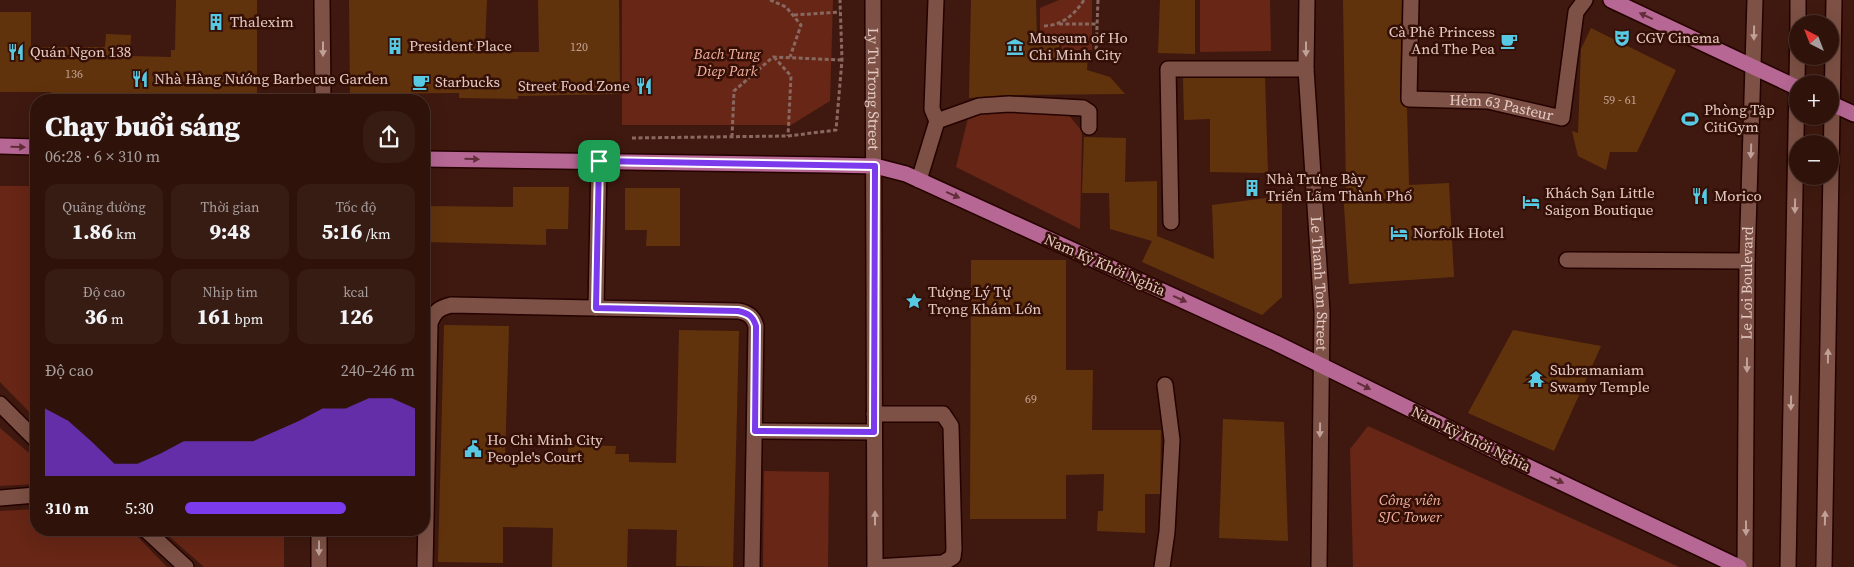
<!DOCTYPE html>
<html lang="vi">
<meta charset="utf-8">
<style>
body{margin:0;font-family:"Source Serif 4",serif;background:#371c14;color:#f1f3f6;height:100vh;display:flex;flex-direction:column;font-size:19px;white-space:nowrap}
*{box-sizing:border-box;margin:0}
p{font-size:16px;color:#a79e9d}
.icon{flex:none;width:28px;height:28px;fill:none;stroke:currentColor;stroke-width:2;stroke-linecap:round;stroke-linejoin:round}
.map{position:relative;flex:1;overflow:hidden}
.drawer{position:absolute;left:30px;top:94px;width:400px;height:442px;display:flex;flex-direction:column;background:#2f130b;border-radius:20px;box-shadow:0 5px 20px #0002,0 0 0 1px #4a322c}
.drawer>*{flex:none}
.needle{width:32px;rotate:318deg}
.controls{position:absolute;left:1789px;top:15px;display:grid;gap:10px}
.controls a{display:grid;place-items:center;width:50px;height:50px;border-radius:50%;background:#2f130b;box-shadow:0 5px 20px #0002,0 0 0 1px #4a322c;font-size:25px}
.pin{position:absolute;display:grid;place-items:center;width:42px;height:42px;color:#fff;margin:-21px;border-radius:10px;box-shadow:0 2px 8px #0006}
.round{display:grid;place-items:center;flex:none;width:52px;height:52px;border-radius:20px;background:#371c14}
.headline{display:flex;align-items:center;justify-content:space-between;height:85px;padding:0 15px}
h1{font-size:28px;font-weight:800;line-height:38px}
.figures{display:grid;grid-template-columns:repeat(3,1fr);gap:8px;height:85px;padding:5px 15px}
.figures div{display:grid;align-content:center;border-radius:12px;background:#371c14;text-align:center}
.figures b{font-size:21px;font-weight:800}
.figures small{font-size:14px;font-weight:400}
.figures p{font-size:14px}
.chart{height:140px;padding:10px 15px}
.chart p{display:flex;justify-content:space-between}
.chart svg{width:100%;height:90px;margin-top:5px;fill:#7c3aed;opacity:.7}
ul{padding:0 15px;list-style:none;font-size:16px}
li{display:grid;grid-template-columns:80px 60px 1fr;align-items:center;height:38px}
li i{height:12px;border-radius:6px;background:#7c3aed}
.map>svg:first-child{display:block}
.green{fill:#672616}
.building{fill:#61330d}
.lines{fill:none;stroke-linecap:round;stroke-linejoin:round}
.minor-casing{stroke:#240200;stroke-width:18}
.major-casing{stroke:#240200;stroke-width:18}
.path{stroke:#896860;stroke-width:3;stroke-dasharray:4 2.5;stroke-linecap:butt}
.minor{stroke:#7d5145;stroke-width:15}
.major{stroke:#b66794;stroke-width:15}
.oneway{fill:#622e38}
.oneway2{fill:#c1a098}
.route-casing{stroke:#fff;stroke-width:10}
.route{stroke:#7c3aed;stroke-width:6}
.labels{text-anchor:middle;stroke-width:5;stroke-linejoin:round;paint-order:stroke}
.number-label{font-size:12px;fill:#c4a496}
.poi-label{font-size:15px;fill:#e5cac4;stroke:#340f06;text-anchor:start}
.park-label{font-size:15px;font-style:italic;fill:#f2b2a1;stroke:#340f06}
.street-label{font-size:15px;fill:#e5cac4;stroke:#340f06}
</style>
<div class="map">
<svg width="1854" height="567" viewBox="0 0 1854 567">
<rect width="100%" height="100%" fill="#3f190f"/>
<path class="green" d="M622 0H833L830 101 791 125H622Z
M1059 0H1092V50H1062L1060 38 1040 39V8Z
M1200 0H1270L1271 51 1200 52Z
M979 113H1067L1082 131 1080 229 956 167 968 118Z
M0 186H36V419L0 382Z
M1368 426 1679 567H1353L1350 449Z
M0 428 36 459V484L0 486Z
M764 471 829 472 828 567H763Z
M36 509V530H131L167 567H0V511Z
M162 530H284V567H204Z"/>
<path class="building" d="M176 0H257V100H51V92H0V12H31V47H105L106 34 131 35 130 56 171 57V50H175Z
M349 0H487L485 46H490V52H539L538 0H619L620 94 518 96V99L459 98V93L350 94Z
M971 0H1036L1037 41 1059 40V53H1088L1087 70 1110 77 1125 94 1008 95 969 98Z
M1160 0H1195V54L1158 53Z
M1343 0H1402L1400 99 1401 104 1407 108 1409 185 1449 183 1454 277 1349 284 1343 190 1346 189Z
M1591 28 1676 70 1637 152H1610L1606 170 1578 156 1572 131 1578 133 1581 49Z
M1183 78H1265L1268 173 1210 172V119L1184 120Z
M1084 137 1126 138 1125 182 1157 181V236L1214 259 1212 205 1282 196V297L1262 315 1142 262 1152 241 1110 229 1109 193H1082Z
M513 187H569L568 229H546V245L424 242V206L513 207Z
M625 188H680V246H646L647 230H625Z
M971 260H1066V370H1093L1092 430H1161L1160 494H1145V533L1097 531 1098 511H1103L1104 474 1066 475V519H970Z
M444 325 509 326 505 460H554L555 453H568V445L616 446 615 454H629V462L676 463 679 330 739 331 733 567 676 566 677 530 628 529 627 567H552L553 528 503 527V563L438 562Z
M1513 330 1601 346 1554 451 1468 413Z
M1223 419 1284 422 1288 541 1219 538Z"/>
<g class="lines">
<g class="minor-casing">
<g id="minor">
<path d="M322 0 323 100"/>
<path id="s1" d="M873 0 875 567"/>
<path d="M936 0 932 109 937 121 979 106 1009 104 1083 108 1089 112V127"/>
<path id="s2" d="M1307 0 1306 69 1322 312 1319 567"/>
<path id="s3" d="M1411 0 1409 99 1488 101 1562 118 1576 12 1585 0"/>
<path d="M1798 24V0"/>
<path d="M919 180 937 121"/>
<path d="M1171 222 1168 69H1306"/>
<path d="M1567 260 1747 261"/>
<path d="M596 308 599 161"/>
<path d="M0 404 36 440"/>
<path d="M874 414H943L951 426 954 549 953 557 943 563 875 567"/>
<path d="M755 431 874 432"/>
<path d="M0 498 36 495"/>
<path d="M146 530 186 567"/>
<path d="M319 567V530"/>
<path d="M425 567 430 323C435 311 439 308 451 305L739 311C748 313 753 316 756 326L752 567"/>
<path d="M1162 567 1167 532 1172 440 1165 385"/>
<path id="s4" d="M1745 567 1747 261 1755 0"/>
<path d="M1788 567 1798 26"/>
<path d="M1824 567 1834 0"/>
</g>
</g>
<g class="major-casing">
<path id="major" d="M1611 0 1798 88
M1830 103 1854 114
M0 146 36 147
M424 159 829 165 875 166 906 174 1276 343 1493 450 1739 567"/>
</g>
<path class="path" d="M770 0 786 7 801 25 790 57
M1098 0 1096 53H1124
M794 15 840 12
M1059 24H1097
M1044 26C1063 25 1074 15 1084 0
M774 57 791 76 788 136
M732 137 734 91 773 57 842 60
M632 138 788 136 836 130 842 60 840 0"/>
<use href="#minor" class="minor"/>
<use href="#major" class="major"/>
</g>
<defs><path id="oneway-solid" d="M-6-.8H1V-3.2L6.5 0L1 3.2V.8H-6Z" transform="scale(1.25)"/></defs>
<g class="oneway">
<use href="#oneway-solid" transform="translate(1646 16) rotate(-155)"/>
<use href="#oneway-solid" transform="translate(18 147) rotate(1)"/>
<use href="#oneway-solid" transform="translate(472 159) rotate(1)"/>
<use href="#oneway-solid" transform="translate(953 195) rotate(24)"/>
<use href="#oneway-solid" transform="translate(1180 299) rotate(24)"/>
<use href="#oneway-solid" transform="translate(1364 386) rotate(27)"/>
<use href="#oneway-solid" transform="translate(1557 480) rotate(25)"/>
</g>
<g class="oneway2">
<use href="#oneway-solid" transform="translate(1754 33) rotate(91)"/>
<use href="#oneway-solid" transform="translate(323 49) rotate(90)"/>
<use href="#oneway-solid" transform="translate(1306 49) rotate(90)"/>
<use href="#oneway-solid" transform="translate(1751 151) rotate(92)"/>
<use href="#oneway-solid" transform="translate(1795 206) rotate(91)"/>
<use href="#oneway-solid" transform="translate(1828 356) rotate(-89)"/>
<use href="#oneway-solid" transform="translate(1747 365) rotate(90)"/>
<use href="#oneway-solid" transform="translate(1791 403) rotate(91)"/>
<use href="#oneway-solid" transform="translate(1320 430) rotate(91)"/>
<use href="#oneway-solid" transform="translate(875 518) rotate(-90)"/>
<use href="#oneway-solid" transform="translate(1825 518) rotate(-89)"/>
<use href="#oneway-solid" transform="translate(1746 528) rotate(90)"/>
<use href="#oneway-solid" transform="translate(319 548) rotate(90)"/>
</g>
<g class="lines">
<g class="route-casing">
<path id="route" d="M599 161 875 166 874 432 755 431 756 326C753 316 748 313 738 311L596 308Z"/>
</g>
<use href="#route" class="route"/>
</g>
<defs>
<g id="building-bare" transform="scale(1.35)"><path d="M-4-6H4V6H1V3H-1V6H-4ZM-2.5-4.3h1.7v1.8h-1.7ZM.8-4.3h1.7v1.8H.8ZM-2.5-1h1.7V.8h-1.7ZM.8-1h1.7V.8H.8Z" fill="#57c9e3" stroke="#340f06" stroke-width="2.5" paint-order="stroke"/></g>
<g id="theatre-bare" transform="scale(1.35)"><path d="M-5-5.5Q0-4 5-5.5V0Q5 5 0 6Q-5 5-5 0ZM-3.3-2.5H-1v1.5H-3.3ZM1-2.5H3.3v1.5H1ZM-2.8 1Q0 5.5 2.8 1Z" fill="#57c9e3" stroke="#340f06" stroke-width="2.5" paint-order="stroke"/></g>
<g id="cafe-bare" transform="scale(1.35)"><path d="M-5.5-4.5H6V0H3Q3 3.5 0 3.5H-2.5Q-5.5 3.5-5.5 0ZM3-3.2v2h1.7v-2ZM-6 4.5H4V6H-6Z" fill="#57c9e3" stroke="#340f06" stroke-width="2.5" paint-order="stroke"/></g>
<g id="museum-bare" transform="scale(1.35)"><path d="M0-6L6-3V-2H-6V-3ZM-5-1h2V3h-2ZM-1-1h2V3h-2ZM3-1h2V3H3ZM-6 4H6V6H-6Z" fill="#57c9e3" stroke="#340f06" stroke-width="2.5" paint-order="stroke"/></g>
<g id="restaurant-bare" transform="scale(1.35)"><path d="M-5-6h1v4h1v-4h1v4h1v-4h1v5L-1.5 .5V6h-2V.5L-5-1ZM5-6V6H3V1.5H1.5Q1.5-4 5-6Z" fill="#57c9e3" stroke="#340f06" stroke-width="2.5" paint-order="stroke"/></g>
<g id="stadium-bare" transform="scale(1.35)"><path d="M0-5a6.5 5 0 1 0 0 10a6.5 5 0 1 0 0-10ZM-3.5-1.8h7v3.6h-7Z" fill="#57c9e3" stroke="#340f06" stroke-width="2.5" paint-order="stroke"/></g>
<g id="hotel-bare" transform="scale(1.35)"><path d="M-6-4.5h1.5V1H6V5H4.5V3h-9V5H-6ZM-4 0a1.8 1.8 0 1 1 3.6 0ZM.5 0V-2.5h3Q6-2.5 6 0Z" fill="#57c9e3" stroke="#340f06" stroke-width="2.5" paint-order="stroke"/></g>
<g id="sight-bare" transform="scale(1.35)"><path d="M0-6L1.8-2.2L6-1.7L2.9 1.2L3.7 5.4L0 3.3L-3.7 5.4L-2.9 1.2L-6-1.7L-1.8-2.2Z" fill="#57c9e3" stroke="#340f06" stroke-width="2.5" paint-order="stroke"/></g>
<g id="temple-bare" transform="scale(1.35)"><path d="M0-6L5-2H3V0L6.5 2.5H4V6H1.5V3h-3V6H-4V2.5H-6.5L-3 0V-2H-5Z" fill="#57c9e3" stroke="#340f06" stroke-width="2.5" paint-order="stroke"/></g>
<g id="civic-bare" transform="scale(1.35)"><path d="M-.6-6.5H3V-4.5H.6V-3L4-1V1h2V6H-6V1h2V-1L-.6-3ZM-1.2 2.5V6h2.4V2.5Z" fill="#57c9e3" stroke="#340f06" stroke-width="2.5" paint-order="stroke"/></g>
</defs>
<g fill-rule="evenodd">
<use href="#building-bare" x="216" y="22"/>
<use href="#theatre-bare" x="1622" y="38"/>
<use href="#cafe-bare" x="1509" y="41"/>
<use href="#building-bare" x="395" y="46"/>
<use href="#museum-bare" x="1015" y="47"/>
<use href="#restaurant-bare" x="16" y="52"/>
<use href="#restaurant-bare" x="140" y="79"/>
<use href="#cafe-bare" x="421" y="82"/>
<use href="#restaurant-bare" x="644" y="86"/>
<use href="#stadium-bare" x="1690" y="119"/>
<use href="#building-bare" x="1252" y="188"/>
<use href="#restaurant-bare" x="1700" y="196"/>
<use href="#hotel-bare" x="1531" y="202"/>
<use href="#hotel-bare" x="1399" y="233"/>
<use href="#sight-bare" x="914" y="301"/>
<use href="#temple-bare" x="1536" y="379"/>
<use href="#civic-bare" x="473" y="449"/>
</g>
<g class="labels">
<g class="number-label">
<text x="579" y="51">120</text>
<text x="74" y="78">136</text>
<text x="1620" y="104">59 - 61</text>
<text x="1031" y="403">69</text>
</g>
<g class="poi-label">
<text x="230" y="27">Thalexim</text>
<text x="1495" y="37" text-anchor="end">Cà Phê Princess<tspan x="1495" dy="17">And The Pea</tspan></text>
<text x="1029" y="43">Museum of Ho<tspan x="1029" dy="17">Chi Minh City</tspan></text>
<text x="1636" y="43">CGV Cinema</text>
<text x="409" y="51">President Place</text>
<text x="30" y="57">Quán Ngon 138</text>
<text x="154" y="84">Nhà Hàng Nướng Barbecue Garden</text>
<text x="435" y="87">Starbucks</text>
<text x="630" y="91" text-anchor="end">Street Food Zone</text>
<text x="1704" y="115">Phòng Tập<tspan x="1704" dy="17">CitiGym</tspan></text>
<text x="1266" y="184">Nhà Trưng Bày<tspan x="1266" dy="17">Triển Lãm Thành Phố</tspan></text>
<text x="1545" y="198">Khách Sạn Little<tspan x="1545" dy="17">Saigon Boutique</tspan></text>
<text x="1714" y="201">Morico</text>
<text x="1413" y="238">Norfolk Hotel</text>
<text x="928" y="297">Tượng Lý Tự<tspan x="928" dy="17">Trọng Khám Lớn</tspan></text>
<text x="1550" y="375">Subramaniam<tspan x="1550" dy="17">Swamy Temple</tspan></text>
<text x="487" y="445">Ho Chi Minh City<tspan x="487" dy="17">People's Court</tspan></text>
</g>
<g class="park-label">
<text x="727" y="59">Bach Tung<tspan x="727" dy="17">Diep Park</tspan></text>
<text x="1410" y="505">Công viên<tspan x="1410" dy="17">SJC Tower</tspan></text>
</g>
<g class="street-label">
<text dy="5" stroke="none"><textPath href="#s1" startOffset="89">Ly Tu Trong Street</textPath></text>
<text dy="5" stroke="none"><textPath href="#s3" startOffset="192">Hẻm 63 Pasteur</textPath></text>
<text transform="translate(1105 265) rotate(24)" y="5">Nam Kỳ Khởi Nghĩa</text>
<text dy="5" stroke="none"><textPath href="#s2" startOffset="284">Le Thanh Ton Street</textPath></text>
<text dy="5" stroke="none"><textPath href="#s4" startOffset="284">Le Loi Boulevard</textPath></text>
<text transform="translate(1471 439) rotate(26)" y="5">Nam Kỳ Khởi Nghĩa</text>
</g>
</g>
</svg>
<div class="controls">
<a><svg class="needle" viewBox="-14 -14 28 28"><path d="M0-13l5 13h-10z" fill="#e53935"/><path d="M0 13l5-13h-10z" fill="#a79e9d"/></svg></a>
<a>+</a>
<a>−</a>
</div>
<div class="pin" style="left:599px;top:161px;background:#1e9e55"><svg class="icon" aria-label="arrive" viewBox="0 0 24 24"><path d="M6 21V4h12l-3 4 3 4H6"/></svg></div>
<section class="drawer">
<div class="headline"><div><h1>Chạy buổi sáng</h1><p>06:28 · 6 × 310 m</p></div><a class="round"><svg class="icon" aria-label="share" viewBox="0 0 24 24"><path d="M12 15V3M7 8l5-5 5 5M5 13v7h14v-7"/></svg></a></div>
<div class="figures">
<div><p>Quãng đường</p><b>1.86<small> km</small></b></div>
<div><p>Thời gian</p><b>9:48</b></div>
<div><p>Tốc độ</p><b>5:16<small> /km</small></b></div>
</div>
<div class="figures">
<div><p>Độ cao</p><b>36<small> m</small></b></div>
<div><p>Nhịp tim</p><b>161<small> bpm</small></b></div>
<div><p>kcal</p><b>126</b></div>
</div>
<div class="chart"><p><span>Độ cao</span>240–246 m</p>
<svg viewBox="0 0 160 44" preserveAspectRatio="none"><path d="M0 44V11L10 17L20 27L30 38L40 38L50 33L60 27L70 27L80 27L90 27L100 22L110 17L120 11L130 11L140 6L150 6L160 11V44z"/></svg>
</div>
<ul>
<li><b>310 m</b>5:30<i style="width:70%"></i></li>
</ul>
</section>
</div>
